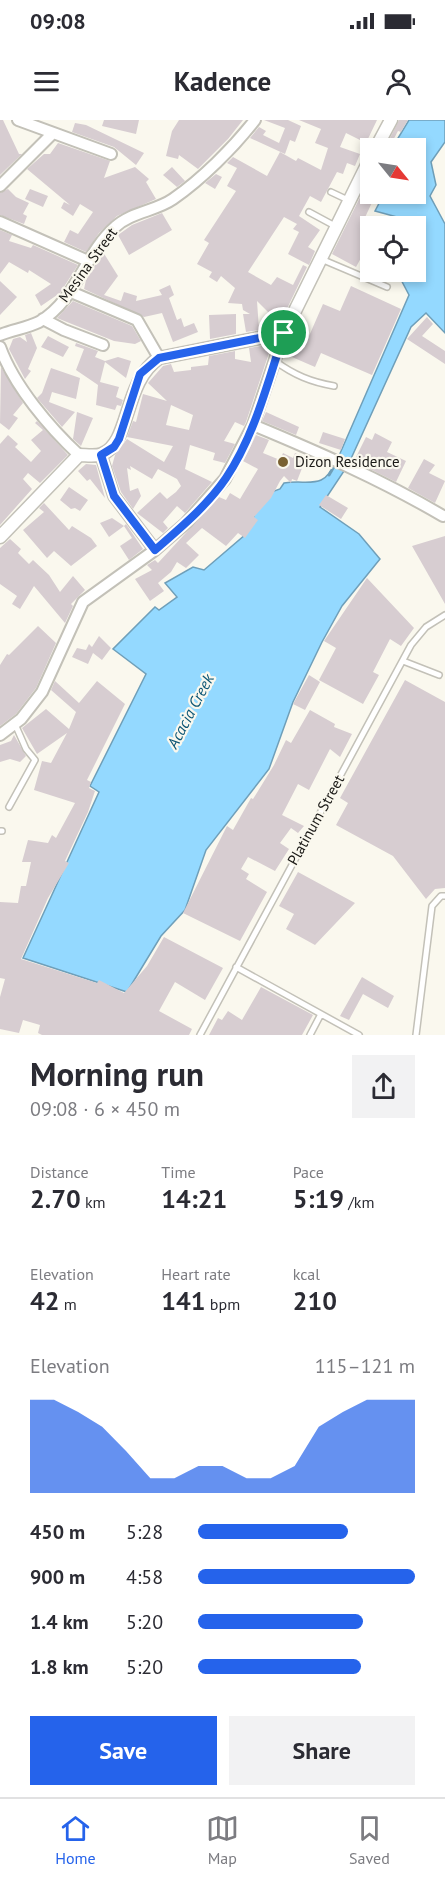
<!DOCTYPE html>
<meta charset="utf-8">
<style>
body{margin:0;font-family:"PT Sans",sans-serif;background:#f2f2f3;color:#2b2b33;height:100vh;display:flex;flex-direction:column;font-size:22px;white-space:nowrap}
*{box-sizing:border-box;margin:0}
p{font-size:20px;color:#7c7c81}
.icon{flex:none;width:33px;height:33px;fill:none;stroke:currentColor;stroke-width:2;stroke-linecap:round;stroke-linejoin:round}
.map{position:relative;height:915px;overflow:hidden}
.panel{display:flex;flex-direction:column;background:#fff;flex:1}
.panel>*{flex:none}
.needle{width:39px;rotate:120deg}
.tools{position:absolute;left:360px;top:18px;display:grid;gap:12px}
.tools a{display:grid;place-items:center;width:66px;height:66px;border-radius:0px;background:#fff;box-shadow:0 3px 9px #0003;font-size:30px}
.pin{position:absolute;display:grid;place-items:center;width:51px;height:51px;color:#fff;margin:-26px;border:3px solid #fff;border-radius:50%;box-shadow:0 2px 6px #0007}
.round{display:grid;place-items:center;flex:none;width:63px;height:63px;border-radius:0px;background:#f2f2f3}
.head{display:flex;align-items:center;justify-content:space-between;height:102px;padding:0 30px}
h1{font-size:33px;font-weight:700;line-height:45px}
.metrics{display:grid;grid-template-columns:repeat(3,1fr);gap:9px;height:102px;padding:6px 30px}
.metrics div{display:grid;align-content:center}
.metrics b{font-size:26px;font-weight:700}
.metrics small{font-size:16px;font-weight:400}
.metrics p{font-size:16px}
.chart{height:168px;padding:12px 30px}
.chart p{display:flex;justify-content:space-between}
.chart svg{width:100%;height:108px;margin-top:6px;fill:#2563eb;opacity:.7}
.button{display:flex;gap:12px;margin-top:auto;padding:12px 30px}
.button a{flex:1;height:69px;border-radius:0px;background:#2563eb;color:#fff;font-size:24px;font-weight:700;line-height:69px;text-align:center}
.button a+a{background:#f2f2f3;color:#2b2b33}
ul{padding:0 30px;list-style:none;font-size:20px}
li{display:grid;grid-template-columns:96px 72px 1fr;align-items:center;height:45px}
li i{height:15px;border-radius:8px;background:#2563eb}
.status{display:flex;justify-content:space-between;align-items:center;height:42px;padding:0 30px;background:#fff;direction:ltr}
.status svg{height:16px;fill:currentColor}
header{display:flex;justify-content:space-between;align-items:center;height:78px;padding:0 30px;background:#fff;font-size:27px;font-weight:700}
.tab-bar{display:flex;justify-content:space-around;align-items:center;height:84px;border-top:2px solid #e1e1e2;background:#fff;font-size:16px;color:#7c7c81}
.tab-bar a{display:grid;justify-items:center;gap:3px}
.tab-bar .current{color:#2563eb}
.map>svg:first-child{display:block}
.water{fill:#94d9ff;stroke:#6f9fb9;stroke-width:1.5}
.lines{fill:none;stroke-linecap:round;stroke-linejoin:round}
.stream{stroke:#6f9fb9;stroke-width:3}
.building{fill:#d7cdd1;fill-rule:evenodd}
.service-casing{stroke:#c3c1b8;stroke-width:8}
.minor-casing{stroke:#c3c1b8;stroke-width:14}
.tertiary-casing{stroke:#c3c1b8;stroke-width:15}
.service{stroke:#fff;stroke-width:5}
.minor{stroke:#fff;stroke-width:10}
.tertiary{stroke:#fff;stroke-width:12}
.route-casing{stroke:#fff;stroke-width:12}
.route{stroke:#2563eb;stroke-width:8}
.poi-dot{fill:#796132;stroke:#faf8ee;stroke-width:2}
.labels{text-anchor:middle;stroke-width:4.5;stroke-linejoin:round;paint-order:stroke}
.street-label{font-size:15px;fill:#1a1916;stroke:#faf8ee}
.poi-label{font-size:15px;fill:#1a1916;stroke:#faf8ee;text-anchor:start}
.water-label{font-size:16px;font-style:italic;fill:#0b5574;stroke:#faf8ee}
</style>
<div class="status"><b>09:08</b><svg viewBox="0 0 49 12"><path d="M0 12V9h3v3zM5 12V6h3v6zM10 12V3h3v9zM15 12V0h3v12zM26 1h20v11H26zM47 4h2v5h-2z"/></svg></div>
<header><svg class="icon" aria-label="menu" viewBox="0 0 24 24"><path d="M4 6h16M4 12h16M4 18h16"/></svg>Kadence<svg class="icon" aria-label="person" viewBox="0 0 24 24"><circle cx="12" cy="8" r="4"/><path d="M4 21q1-7 8-7t8 7"/></svg></header>
<div class="map">
<svg width="445" height="915" viewBox="0 0 445 915">
<rect width="100%" height="100%" fill="#faf8ee"/>
<path class="water" d="M409 0H445V22L431 42 436 65 430 76 445 104V213L426 193 411 207 349 343 338 338 409 175 397 152H416V106H393L397 97 375 91 384 74H416V28H392Z
M335 342 346 348 320 387 359 414 380 439 342 486 322 522 293 582 269 649 206 730 185 790 161 816 127 872 23 838 99 672 90 666 146 554 113 529 155 487 159 490 177 477 165 463 193 447 204 450 246 414 263 375 280 369 284 363C308 359 324 371 335 342Z"/>
<g class="lines">
<path class="stream" d="M329 355 336 343"/>
</g>
<path class="building" d="M0 0H3L19 34H22L0 55Z
M104 0H139L136 14 102 6Z
M179 0H243L228 19 198 49 179 35 178 39 166 36 172 11Z
M264 0H288L301 6 295 22 290 20 285 34 250 18 259 7 266 11 263 15 279 23 285 8Z
M299 0H377L366 23 346 13 340 27 360 34 355 46 347 43 343 54 337 52 321 82 310 76 299 96 320 110 308 127 315 131 309 145 288 134 299 112 293 109 297 104 284 97 248 152 271 165 277 157 293 165 303 145 307 147 283 197 281 194 275 199 257 181 259 210 246 212 243 194H250L243 190 242 184 228 183 235 168 221 156 217 162 209 157 212 152 197 144 209 123 204 120 236 71 227 66 237 48 227 43 233 37 267 56 280 32 296 41 298 38 321 50 328 28 315 23 321 9Z
M399 0H408L401 12 398 11 389 28H385Z
M75 3 86 5 144 33 136 45 114 27 72 12Z
M58 23 110 41 104 58 135 47 149 59 146 62 156 79 117 96 99 113 86 132 64 122 70 110 78 114 93 92 80 84 73 96 61 88 64 82 70 85 27 49 44 34H50Z
M172 47 185 61 177 67 163 55Z
M216 54 222 57 215 69 205 63Z
M370 57V74H376L360 108 370 112 368 119 370 120V137L368 142 361 138 356 147 332 134Z
M8 69 16 77 29 83 23 94 27 96 24 104 0 95V73Z
M30 69 48 76 43 87 25 79Z
M162 93 172 110 129 135 118 115 132 105Z
M0 110 12 115 9 121 31 128 33 125 78 145 60 173 41 186 35 175 51 164 29 150 28 153 9 142 0 154Z
M103 132 118 156 104 175 121 181 124 172 137 176 136 181 162 175 159 170 170 165 174 175 169 178 177 200 181 198 184 207 194 203 198 212 173 222 162 193 144 197 84 169 86 160Z
M0 161 17 177 0 195Z
M351 166 401 189 372 255 321 233 315 247 285 234 291 217 306 223 323 184 340 191Z
M73 181 132 206 141 221 135 224 114 221 57 198Z
M236 194V214L210 219 209 195Z
M427 197 433 204 422 216 445 231V244L407 219Z
M31 213 37 228 28 249 31 251 25 259 9 229 13 219 20 217 27 222 25 215Z
M48 216 69 227 63 237 41 227Z
M76 223 98 231 95 237 105 241 118 237 131 241 126 258 105 242 100 262 119 267 116 277 123 280 121 286 117 285 115 290 96 285 98 265 76 250 84 229 75 226Z
M272 224 246 302 244 306 235 302 224 321 235 324 225 343 213 340 215 333 190 325 185 349 212 362 185 393 177 386 163 402 168 408 163 413 137 393 160 372 167 379 176 372 181 366 177 359 158 349 152 359 130 346 131 350 127 348 130 371 138 368 141 376 133 389 121 372 112 346 115 335 127 319 164 342 173 326 127 317 133 301 136 302 143 274 167 281 148 263 163 246 171 244 174 252 191 250V247L208 245 209 236 235 231V239L251 242 249 228ZM171 285 193 295 189 310 166 305Z
M1 247 23 283 13 295 18 298 9 310 0 303Z
M51 248 80 258 76 279 52 272 49 282 75 292 62 307 37 278 42 273Z
M77 292 93 298 81 326 73 319Z
M266 292 299 307 296 315 262 301Z
M37 301 68 335 40 363 28 353 23 359 32 369 0 405V324L8 315 18 324 15 327 31 342 41 331 31 320 43 310 35 303Z
M323 312 345 319 341 330 319 323Z
M375 313 392 322 387 332 406 341 396 362 354 341 366 317 372 320Z
M256 315 269 320 263 333 280 340 283 333 293 338 295 333 306 338 297 361 292 359 291 363 284 356 280 361 271 378 254 397 258 400 245 418 238 413 226 426 202 408 186 423 199 435 186 448 177 442 171 452 158 463 164 471 150 481 135 459 152 450 147 445 155 440 158 443 219 377 226 380 230 373 240 379 258 349 243 341Z
M424 339 435 345 429 353 445 361 435 383 408 368Z
M86 344 96 345 105 378 90 359 87 361 78 351Z
M69 367 88 380 80 391 75 388 71 389 60 380Z
M326 375 348 388 341 399 319 385Z
M44 383 69 410 72 406 91 418 97 426 71 446 54 431 47 438 23 410 44 392 39 388Z
M112 398 124 406 109 417 100 403Z
M126 404 143 429 129 440 120 426 132 418 124 406Z
M445 416V484L412 426Z
M10 419 21 429 18 433 29 444 33 440 49 455 60 472 73 456 85 470 71 484 73 486 65 503 34 466 20 489 12 484 17 476 0 464V428Z
M367 458 414 508 401 526 390 519 373 552 379 555 363 584 319 560 336 528 324 521Z
M38 506 56 523 36 568 16 594 0 606V545L7 534 9 535Z
M99 516 111 528 102 540 93 533 88 544 72 537 77 528 86 530 89 524 92 527Z
M309 555 320 562 305 590 293 584Z
M405 560 445 582V768L435 769 426 779 393 736 336 705 348 683 340 678Z
M55 561 79 583 97 561 125 584 87 660 91 662 89 668 95 671 88 692 65 741 69 743 48 778 21 839 97 863 99 860 124 873 147 846 164 817 223 848 205 880 175 862 159 891 192 909 189 915H42L38 913 40 905 23 900 19 913 0 909V877L5 859 0 858V782L18 783 21 766H26L31 742H22L28 720 48 723 52 715 56 718 75 683 34 670 42 641 51 643 67 613 37 634 22 608 46 589 69 609 76 592 51 570Z
M310 590 335 604 334 607 352 614 340 637 330 629 309 670 298 664 282 695 304 706 298 713 291 708 280 723 289 729 275 751 248 737 241 749 249 754 246 759 267 772 240 821 183 793 227 706 233 710 251 678 253 679 274 645 286 620 291 623Z
M14 615 26 636 20 642 10 639 0 642V625L11 621Z
M298 752 355 783 315 825 286 809 294 794 279 786Z
M362 857 394 876 388 888 363 874 349 900 340 896Z
M261 867 313 895 302 915H209L218 898 222 900 228 891 242 900Z"/>
<g class="lines">
<g class="service-casing">
<path id="service" d="M331 72 348 80
M309 92 335 106
M321 139 387 167
M275 241C294 255 311 262 334 266
M403 541 439 555
M9 687 35 640 26 629 15 604
M0 711H2
M236 847 359 915
M200 915 411 525 426 507 445 495
M310 915 321 894
M416 915 432 786 441 776H445"/>
</g>
<g class="minor-casing">
<path id="minor" d="M18 0 111 34
M0 66 52 14
M0 102 88 141
M71 172 137 200 159 238
M43 199 64 210 103 225
M0 215C12 210 27 208 39 202 77 180 84 134 115 107 131 92 156 91 173 79 202 59 233 28 255 0
M0 227C14 266 50 308 79 335
M253 305C318 332 382 360 443 396
M101 335 114 376 155 430
M0 615 21 599 42 572 83 482 155 430 186 403 225 359 253 305 284 213"/>
</g>
<g class="tertiary-casing">
<path id="tertiary" d="M376 28 391 0
M0 417 79 335C86 335 96 337 102 334 131 323 123 262 159 238L284 213 370 39"/>
</g>
<use href="#service" class="service"/>
<use href="#minor" class="minor"/>
<use href="#tertiary" class="tertiary"/>
</g>
<g class="lines">
<g class="route-casing">
<path id="route" d="M284 213C268 261 255 315 226 358 207 386 180 408 155 430L114 376 101 335 114 327 119 319 140 254 159 238Z"/>
</g>
<use href="#route" class="route"/>
</g>
<circle class="poi-dot" cx="283" cy="342" r="6"/>
<g class="labels">
<g class="street-label">
<text transform="translate(88 145) rotate(-54)" y="5">Mesina Street</text>
<text transform="translate(316 700) rotate(-61)" y="5">Platinum Street</text>
</g>
<g class="poi-label">
<text x="295" y="347">Dizon Residence</text>
</g>
<g class="water-label">
<text transform="translate(190 591) rotate(-62)" y="6">Acacia Creek</text>
</g>
</g>
</svg>
<div class="tools">
<a><svg class="needle" viewBox="-14 -14 28 28"><path d="M0-13l5 13h-10z" fill="#e53935"/><path d="M0 13l5-13h-10z" fill="#7c7c81"/></svg></a>
<a><svg class="icon" aria-label="locate" viewBox="0 0 24 24"><circle cx="12" cy="12" r="6"/><path d="M12 2v4M12 18v4M2 12h4M18 12h4"/></svg></a>
</div>
<div class="pin" style="left:284px;top:213px;background:#1e9e55"><svg class="icon" aria-label="arrive" viewBox="0 0 24 24"><path d="M6 21V4h12l-3 4 3 4H6"/></svg></div>
</div>
<section class="panel">
<div class="head"><div><h1>Morning run</h1><p>09:08 · 6 × 450 m</p></div><a class="round"><svg class="icon" aria-label="share" viewBox="0 0 24 24"><path d="M12 15V3M7 8l5-5 5 5M5 13v7h14v-7"/></svg></a></div>
<div class="metrics">
<div><p>Distance</p><b>2.70<small> km</small></b></div>
<div><p>Time</p><b>14:21</b></div>
<div><p>Pace</p><b>5:19<small> /km</small></b></div>
</div>
<div class="metrics">
<div><p>Elevation</p><b>42<small> m</small></b></div>
<div><p>Heart rate</p><b>141<small> bpm</small></b></div>
<div><p>kcal</p><b>210</b></div>
</div>
<div class="chart"><p><span>Elevation</span>115–121 m</p>
<svg viewBox="0 0 160 44" preserveAspectRatio="none"><path d="M0 44V6L10 6L20 11L30 17L40 27L50 38L60 38L70 33L80 33L90 38L100 38L110 33L120 17L130 11L140 6L150 6L160 6V44z"/></svg>
</div>
<ul>
<li><b>450 m</b>5:28<i style="width:69%"></i></li>
<li><b>900 m</b>4:58<i style="width:100%"></i></li>
<li><b>1.4 km</b>5:20<i style="width:76%"></i></li>
<li><b>1.8 km</b>5:20<i style="width:75%"></i></li>
</ul>
<div class="button"><a>Save</a><a>Share</a></div>
</section>
<nav class="tab-bar">
<a class="current"><svg class="icon" aria-label="home" viewBox="0 0 24 24"><path d="M3 11l9-7 9 7M6 9v11h12V9"/></svg>Home</a>
<a><svg class="icon" aria-label="map" viewBox="0 0 24 24"><path d="M3 6l6-2 6 2 6-2v14l-6 2-6-2-6 2zM9 4v14M15 6v14"/></svg>Map</a>
<a><svg class="icon" aria-label="saved" viewBox="0 0 24 24"><path d="M7 4h10v16l-5-4-5 4z"/></svg>Saved</a>
</nav>
